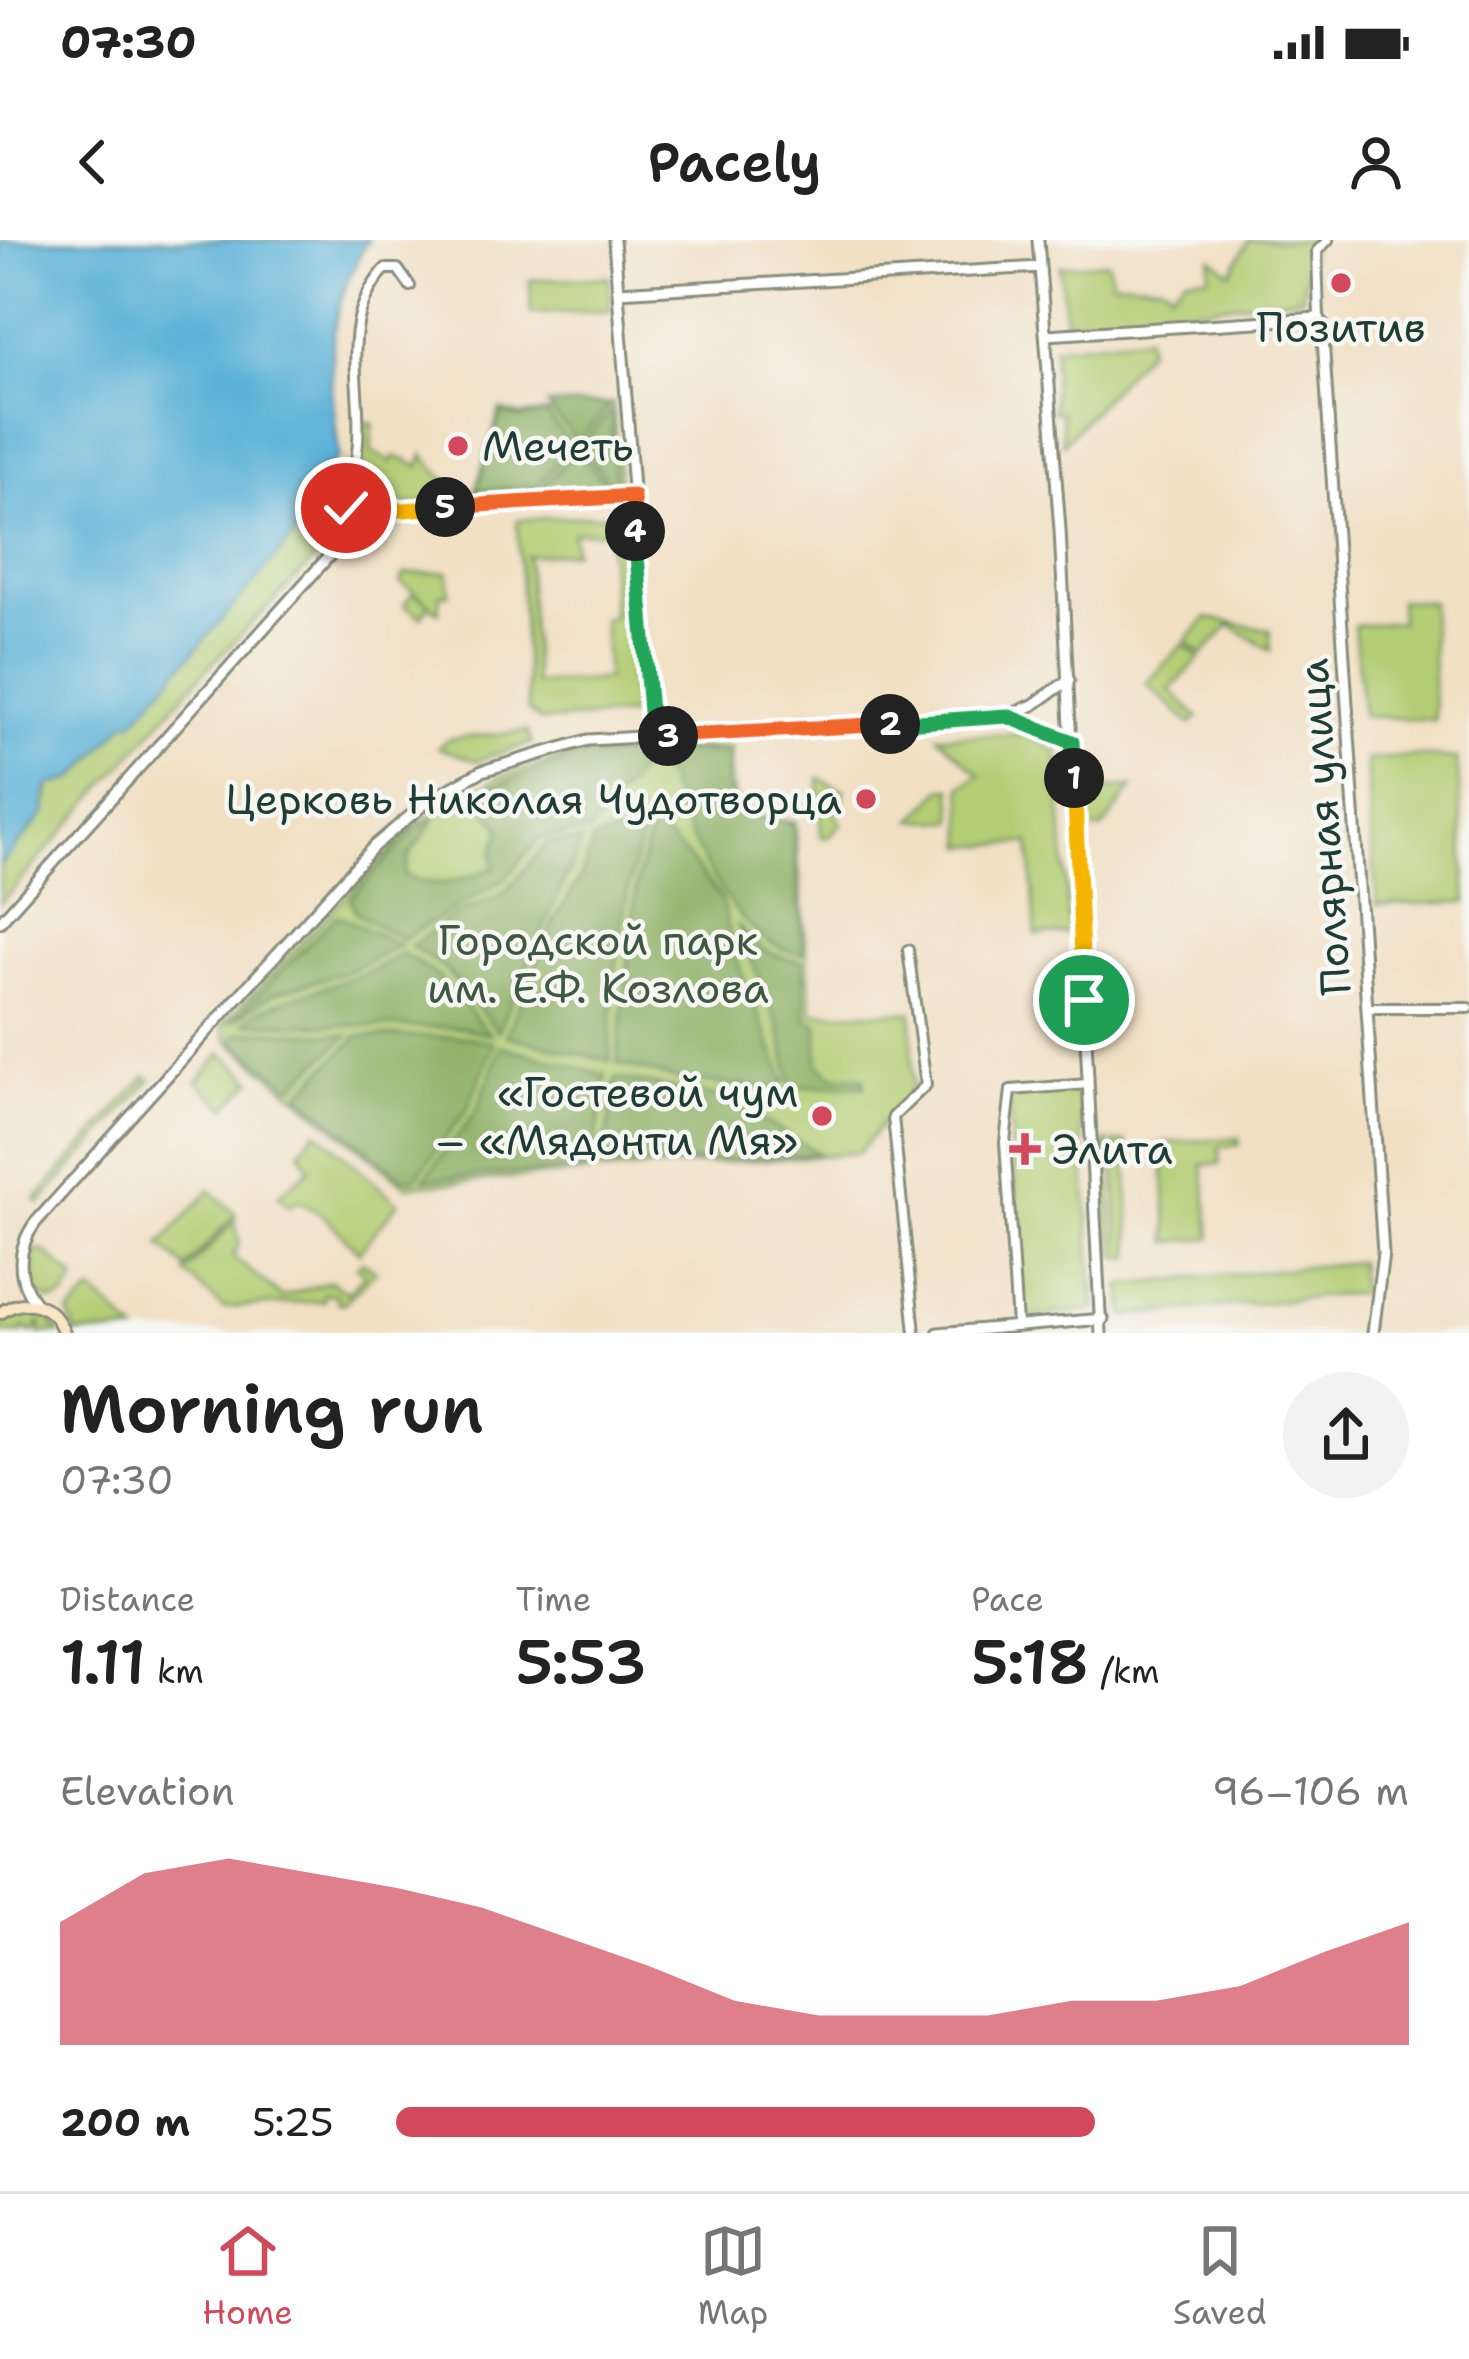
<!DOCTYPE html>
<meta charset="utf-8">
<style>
body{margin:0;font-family:"Shantell Sans",sans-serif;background:#f2f2f2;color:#222;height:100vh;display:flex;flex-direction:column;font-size:45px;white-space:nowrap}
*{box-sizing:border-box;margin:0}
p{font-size:39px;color:#767676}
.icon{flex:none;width:66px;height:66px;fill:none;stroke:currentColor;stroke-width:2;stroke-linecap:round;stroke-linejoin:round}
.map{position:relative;height:1093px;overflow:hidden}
.details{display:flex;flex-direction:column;background:#fff;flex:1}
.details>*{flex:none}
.pin{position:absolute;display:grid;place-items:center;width:102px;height:102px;color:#fff;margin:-51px;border:6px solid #fff;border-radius:50%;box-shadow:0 3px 12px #0007}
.km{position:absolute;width:60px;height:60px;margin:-30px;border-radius:50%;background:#222;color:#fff;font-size:33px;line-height:60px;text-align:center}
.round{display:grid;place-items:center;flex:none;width:126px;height:126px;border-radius:63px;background:#f2f2f2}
.summary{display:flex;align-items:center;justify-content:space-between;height:204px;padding:0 60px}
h1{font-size:66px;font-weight:600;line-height:90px}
.stats{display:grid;grid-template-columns:repeat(3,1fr);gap:18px;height:204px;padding:12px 60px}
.stats div{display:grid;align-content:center}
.stats b{font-size:60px;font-weight:600}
.stats small{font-size:33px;font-weight:400}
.stats p{font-size:33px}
.chart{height:336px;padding:24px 60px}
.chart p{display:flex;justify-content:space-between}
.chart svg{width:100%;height:216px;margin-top:12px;fill:#d1495b;opacity:.7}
ul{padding:0 60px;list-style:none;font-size:39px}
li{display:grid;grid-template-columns:192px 144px 1fr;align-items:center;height:90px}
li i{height:30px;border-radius:15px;background:#d1495b}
.status{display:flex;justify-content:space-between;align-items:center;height:84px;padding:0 60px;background:#fff;direction:ltr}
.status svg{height:33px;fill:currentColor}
header{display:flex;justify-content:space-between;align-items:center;height:156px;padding:0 60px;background:#fff;font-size:54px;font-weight:600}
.dock{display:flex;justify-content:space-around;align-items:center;height:168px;border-top:3px solid #e0e0e0;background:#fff;font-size:33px;color:#767676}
.dock a{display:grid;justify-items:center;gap:6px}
.dock .active{color:#d1495b}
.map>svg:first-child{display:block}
.green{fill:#b3ce74;stroke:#698654;stroke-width:3;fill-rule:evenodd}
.forest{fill:#8eb166;stroke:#56774d;stroke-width:3}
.water{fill:#5ab1d7;stroke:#3c7786;stroke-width:3}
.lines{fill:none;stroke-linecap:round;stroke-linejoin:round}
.minor-casing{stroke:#888e7c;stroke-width:14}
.tertiary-casing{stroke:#888e7c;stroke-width:15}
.secondary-casing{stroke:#888e7c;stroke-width:16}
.minor{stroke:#fff;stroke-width:8}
.tertiary{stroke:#fff;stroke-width:9}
.secondary{stroke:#fbe6c4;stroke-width:10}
.split-1-casing{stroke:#fff;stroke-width:24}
.split-2-casing{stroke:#fff;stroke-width:24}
.split-3-casing{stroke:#fff;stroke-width:24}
.split-4-casing{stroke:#fff;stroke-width:24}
.split-5-casing{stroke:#fff;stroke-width:24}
.split-6-casing{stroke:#fff;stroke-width:24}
.split-1{stroke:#f5b400;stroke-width:15}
.split-2{stroke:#22a559;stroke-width:15}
.split-3{stroke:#f0652b;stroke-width:15}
.split-4{stroke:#22a559;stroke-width:15}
.split-5{stroke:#f0652b;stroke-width:15}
.split-6{stroke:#f5b400;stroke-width:15}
.poi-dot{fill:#d1495b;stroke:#f6f6f2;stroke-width:4.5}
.labels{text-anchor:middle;stroke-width:9;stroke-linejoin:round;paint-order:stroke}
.poi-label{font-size:42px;fill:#1f3d34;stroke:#f6f6f2;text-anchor:start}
.street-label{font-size:42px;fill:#1f3d34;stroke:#f6f6f2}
.park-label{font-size:42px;fill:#3d5a41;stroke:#f6f6f2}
</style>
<div class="status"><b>07:30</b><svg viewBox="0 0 49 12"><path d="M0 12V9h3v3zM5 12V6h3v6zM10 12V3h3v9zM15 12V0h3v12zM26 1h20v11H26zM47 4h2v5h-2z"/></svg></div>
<header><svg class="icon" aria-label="back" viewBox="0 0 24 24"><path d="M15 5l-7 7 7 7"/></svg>Pacely<svg class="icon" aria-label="person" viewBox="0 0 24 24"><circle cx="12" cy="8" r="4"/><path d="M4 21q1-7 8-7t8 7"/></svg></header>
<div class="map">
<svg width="1469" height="1093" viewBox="0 0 1469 1093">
<rect width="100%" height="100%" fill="#f6f6f2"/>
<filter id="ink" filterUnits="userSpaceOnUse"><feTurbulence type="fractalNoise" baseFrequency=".00833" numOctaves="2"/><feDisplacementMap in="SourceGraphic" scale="24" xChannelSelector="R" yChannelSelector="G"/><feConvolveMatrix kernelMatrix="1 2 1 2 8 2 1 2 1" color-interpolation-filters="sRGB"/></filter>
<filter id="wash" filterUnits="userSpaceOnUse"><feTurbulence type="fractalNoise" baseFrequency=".004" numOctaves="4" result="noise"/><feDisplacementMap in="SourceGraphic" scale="48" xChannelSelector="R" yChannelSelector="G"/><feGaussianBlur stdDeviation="2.7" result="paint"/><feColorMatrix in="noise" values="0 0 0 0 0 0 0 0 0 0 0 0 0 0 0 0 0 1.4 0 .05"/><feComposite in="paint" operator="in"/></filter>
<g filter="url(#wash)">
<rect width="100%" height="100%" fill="#f1e0c4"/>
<path class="green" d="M1249 0H1312L1302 57 1065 82 1060 26 1108 22 1112 41 1163 44 1172 51 1185 37 1209 36 1211 18 1231 32Z
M609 37 611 71 531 74 530 40Z
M1146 96 1148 108 1063 204 1061 172H1053L1054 107Z
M613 163 620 244 474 254 500 170 521 176Z
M361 180 373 184 371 211 391 222 395 216 419 226 423 215 460 255C423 265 384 273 355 245Z
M333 270 329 305 204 432 0 664V626L46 572 50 545 75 539 128 480 132 482 310 278Z
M617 274 633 475 541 481 528 471 517 280ZM573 292H608L613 377 603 378 607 439 535 444 527 316 574 312Z
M448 332 449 354H440L439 372 429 366 421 377 404 365 413 353 431 364 400 342 405 334Z
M1399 360 1431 362 1434 480 1363 476 1354 386 1400 382Z
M1207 378 1270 390V410L1230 385 1202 415 1186 401Z
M1183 404 1200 418 1170 450 1198 477 1191 484 1146 444Z
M527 491 532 503 476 521 439 508 448 499Z
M1023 494 1058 512 1069 693 1036 695 1030 603 965 606 962 546 980 535 938 496Z
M1077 498H1083L1085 550 1133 547 1102 589 1079 590Z
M731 507C726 563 736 579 795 581L812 773 912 772 913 847 858 913 406 946 226 799 223 784 416 583 502 536 571 514Z
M1414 516 1457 519 1467 662 1377 665 1366 520Z
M819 538 845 551 836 574 842 584 829 597H821Z
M952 548 954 581 913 580 942 549Z
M222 813 253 840 226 868 197 841Z
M146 836 151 840 40 963 36 959Z
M1079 850 1095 1070 1023 1077 1008 854Z
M316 890 398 963 359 1012 326 978 299 961 289 966 278 956 310 929 300 911Z
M1239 898V905L1220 907V924L1203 925 1211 998 1169 1002 1162 903Z
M1108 902 1113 1016 1105 1017 1100 904Z
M1126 902 1132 1018H1119L1114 903Z
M210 950 236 974 186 1028 160 1005Z
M235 980 239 1003 233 1017 282 1057 331 1041 347 1053 365 1034 357 1027 363 1021 375 1032 344 1063H338L336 1055 324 1054V1061L223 1068 185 1033Z
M32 1010 44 1011 76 1039 64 1058 51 1061 35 1053Z
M1358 1022 1361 1053 1125 1076 1122 1045Z
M92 1052 94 1053 137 1093H75L69 1074Z
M27 1070 48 1077 59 1093H39L42 1082 32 1093 24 1088 23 1093H0L6 1078Z"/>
<path class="forest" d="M611 164 577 201 547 165Z
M611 171 615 249 580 206Z
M501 173 521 178 547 174 572 206 537 246 477 250Z
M577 210 610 249 542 248Z
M667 511 729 512 726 545 741 572 793 583 804 713C739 715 684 588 665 534L658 530Z
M636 515 644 525 589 592 540 598 504 640 402 699 357 674 350 659 416 588 436 577 408 618 405 636C441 651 460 639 495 628L493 611 502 589 474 554 573 517Z
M652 585 687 616 721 659 737 721 785 841 776 849 679 840 617 823 637 640Z
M644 588C620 662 612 744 610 821L506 796 552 685 582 635 593 600Z
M582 601 498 791 445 729 411 706 454 675 504 654 547 603Z
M337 675 400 705 352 730 274 753 230 783Z
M737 684C756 708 772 718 803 721L806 779 818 785V823L832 836 864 838V846L792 847 780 790Z
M402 713 438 736 491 795 465 788 244 783C274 752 357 747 402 713Z
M269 791 348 795 292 847 231 800 238 793Z
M358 796 468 797 494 803 468 868 415 939H403L299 854Z
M501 806 606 835 592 929 424 939 476 872Z
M616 838 726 858 819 914 602 928Z"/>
<path class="water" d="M0 0H368C322 78 329 129 339 215L318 245 310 278 132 483 128 480 74 539 50 545 44 558 46 572 0 626Z"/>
</g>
<g filter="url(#ink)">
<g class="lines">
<g class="minor-casing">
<path id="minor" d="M1319 78 1317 11 1328 0
M350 248 357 263 390 271
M337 306C343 272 356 237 358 202 362 139 338 82 385 29H398L410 46
M908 710 926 845 893 877 915 1093
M1369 768H1469
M1017 1085 1005 902 1011 850 1088 844"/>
</g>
<g class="tertiary-casing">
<path id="tertiary" d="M614 0 652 496
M1038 0 1060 290 1101 1093
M618 52 1040 27
M1046 95 1319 78 1322 83 1383 1013 1373 1093
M1010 477 1072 502
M0 682 366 275 633 256
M38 1065C16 1042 16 1009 35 983L374 606 428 561 482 531 588 500 1007 476 1033 465 1069 440
M938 1093 1103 1079"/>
</g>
<g class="secondary-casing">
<path id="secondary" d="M0 1073C26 1056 53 1063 64 1093"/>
</g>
<use href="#minor" class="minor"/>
<use href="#tertiary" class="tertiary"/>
<use href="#secondary" class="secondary"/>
</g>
</g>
<g class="lines" filter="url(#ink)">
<g class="split-1-casing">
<path id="split-1" d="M1074 538 1084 760"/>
</g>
<g class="split-2-casing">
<path id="split-2" d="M890 484 1007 476 1072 502 1074 538"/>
</g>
<g class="split-3-casing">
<path id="split-3" d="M668 496 890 484"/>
</g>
<g class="split-4-casing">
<path id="split-4" d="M635 291 652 496H668"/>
</g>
<g class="split-5-casing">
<path id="split-5" d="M445 267 633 256 635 291"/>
</g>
<g class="split-6-casing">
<path id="split-6" d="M346 268 352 289 374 272 445 267"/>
</g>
<use href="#split-1" class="split-1"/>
<use href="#split-2" class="split-2"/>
<use href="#split-3" class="split-3"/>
<use href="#split-4" class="split-4"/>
<use href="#split-5" class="split-5"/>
<use href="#split-6" class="split-6"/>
</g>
<g class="poi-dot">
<circle cx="1341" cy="43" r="12"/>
<circle cx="458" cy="206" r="12"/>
<circle cx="866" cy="559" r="12"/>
<circle cx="822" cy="876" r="12"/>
<path d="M1019 891h12v12h12v12h-12v12h-12v-12h-12v-12h12z"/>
</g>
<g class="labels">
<g class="poi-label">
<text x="1341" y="102" text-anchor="middle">Позитив</text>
<text x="482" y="221">Мечеть</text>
<text x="842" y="574" text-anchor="end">Церковь Николая Чудотворца</text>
<text x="798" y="867" text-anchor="end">«Гостевой чум<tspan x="798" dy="48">– «Мядонти Мя»</tspan></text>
<text x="1052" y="924">Элита</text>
</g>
<g class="street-label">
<text transform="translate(1324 587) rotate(-94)" y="15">Полярная улица</text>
</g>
<g class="park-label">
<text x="598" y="715">Городской парк<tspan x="598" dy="48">им. Е.Ф. Козлова</tspan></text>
</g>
</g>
</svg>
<div class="pin" style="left:1084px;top:760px;background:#1e9e55"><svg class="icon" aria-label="arrive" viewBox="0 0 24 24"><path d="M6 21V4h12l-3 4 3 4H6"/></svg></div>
<div class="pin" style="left:346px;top:268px;background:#d93025"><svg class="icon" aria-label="check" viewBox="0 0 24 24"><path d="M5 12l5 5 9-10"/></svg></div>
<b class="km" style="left:1074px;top:538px">1</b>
<b class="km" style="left:890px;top:484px">2</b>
<b class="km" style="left:668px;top:496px">3</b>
<b class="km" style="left:635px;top:291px">4</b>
<b class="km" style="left:445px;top:267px">5</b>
</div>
<section class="details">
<div class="summary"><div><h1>Morning run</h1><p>07:30</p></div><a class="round"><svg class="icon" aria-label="share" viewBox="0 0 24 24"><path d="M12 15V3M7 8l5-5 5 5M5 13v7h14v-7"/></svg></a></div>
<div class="stats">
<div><p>Distance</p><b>1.11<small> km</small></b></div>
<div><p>Time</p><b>5:53</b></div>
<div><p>Pace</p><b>5:18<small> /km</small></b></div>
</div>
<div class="chart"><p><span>Elevation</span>96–106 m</p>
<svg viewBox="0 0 160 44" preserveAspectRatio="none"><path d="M0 44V19L10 9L20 6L30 9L40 12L50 16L60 22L70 28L80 35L90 38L100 38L110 38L120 35L130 35L140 32L150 25L160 19V44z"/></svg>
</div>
<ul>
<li><b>200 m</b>5:25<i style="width:69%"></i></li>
</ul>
</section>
<nav class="dock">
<a class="active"><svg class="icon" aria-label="home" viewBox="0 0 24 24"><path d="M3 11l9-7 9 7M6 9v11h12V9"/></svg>Home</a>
<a><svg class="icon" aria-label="map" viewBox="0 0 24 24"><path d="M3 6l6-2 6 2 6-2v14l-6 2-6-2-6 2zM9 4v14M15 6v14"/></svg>Map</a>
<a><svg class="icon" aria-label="saved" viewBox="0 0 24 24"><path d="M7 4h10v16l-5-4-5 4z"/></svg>Saved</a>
</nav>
